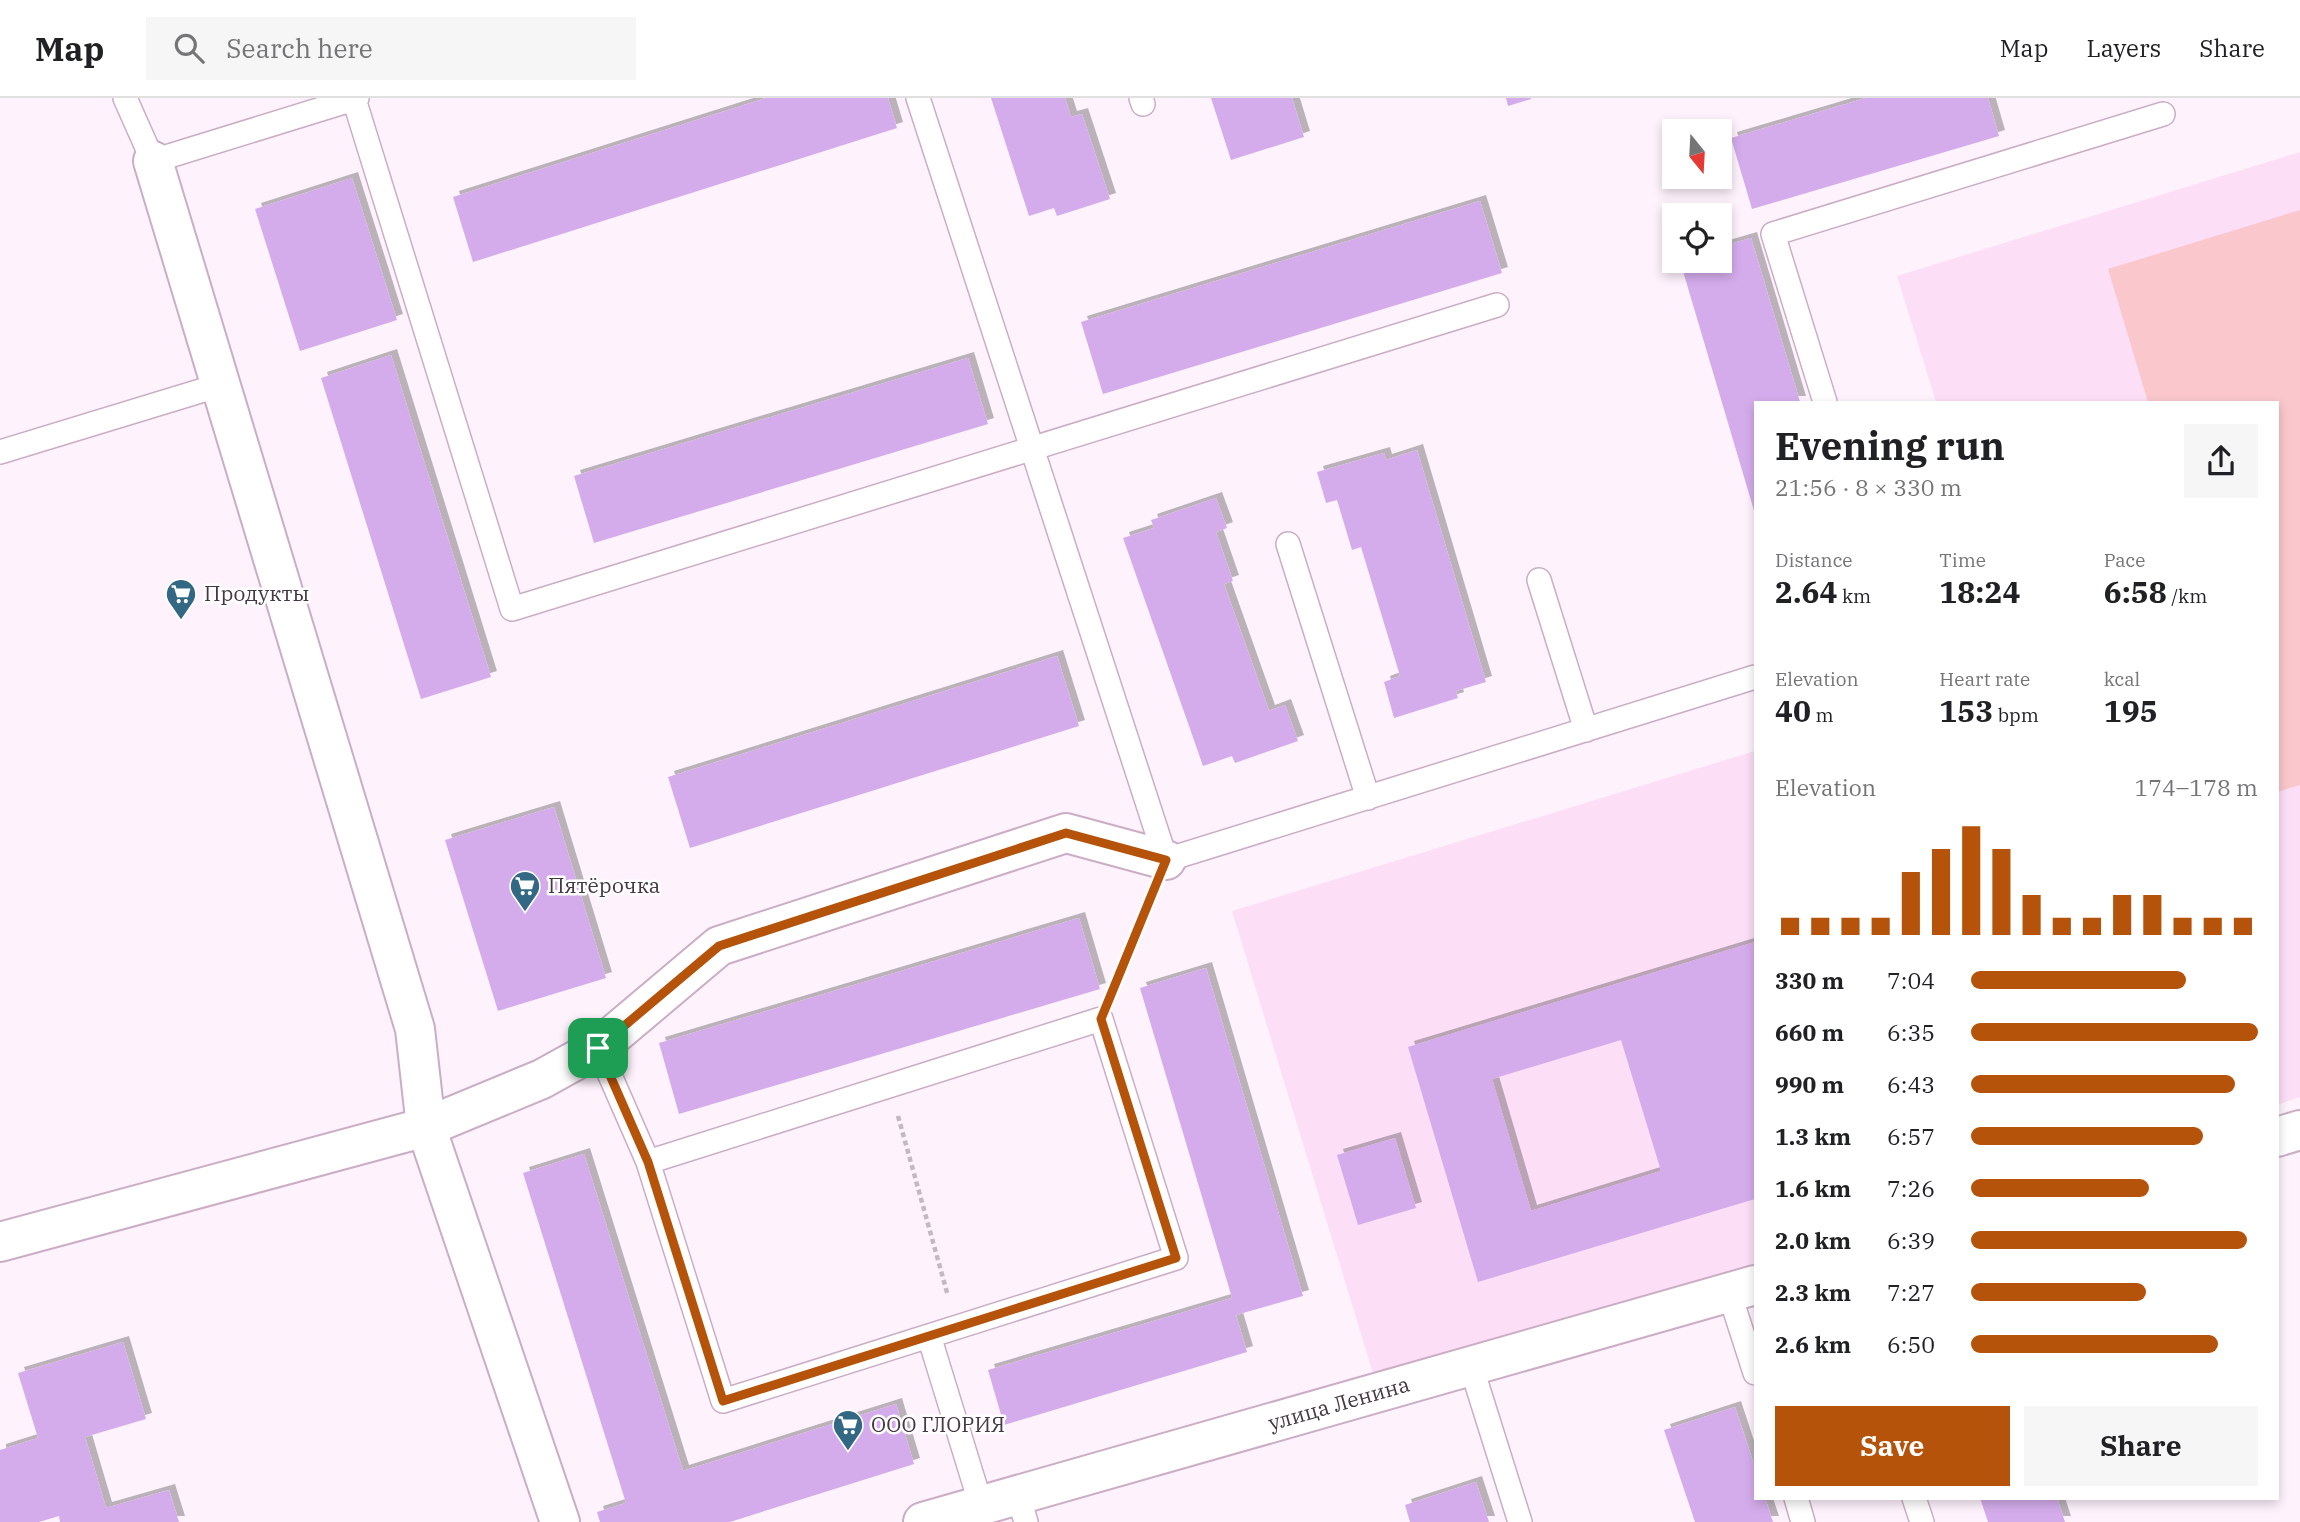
<!DOCTYPE html>
<meta charset="utf-8">
<style>
body{margin:0;font-family:"IBM Plex Serif",serif;background:#f6f6f6;color:#202124;height:100vh;display:flex;flex-direction:column;font-size:26px;white-space:nowrap}
*{box-sizing:border-box;margin:0}
p{font-size:23px;color:#757577}
.icon{flex:none;width:38px;height:38px;fill:none;stroke:currentColor;stroke-width:2;stroke-linecap:round;stroke-linejoin:round}
.map{position:relative;flex:1;overflow:hidden}
.drawer{position:absolute;left:1754px;top:303px;width:525px;height:1099px;display:flex;flex-direction:column;background:#fff;border-radius:0px;box-shadow:0 4px 10px #0003}
.drawer>*{flex:none}
.needle{width:46px;rotate:162deg}
.tools{position:absolute;left:1662px;top:21px;display:grid;gap:14px}
.tools a{display:grid;place-items:center;width:70px;height:70px;border-radius:0px;background:#fff;box-shadow:0 4px 10px #0003;font-size:35px}
.pin{position:absolute;display:grid;place-items:center;width:60px;height:60px;color:#fff;margin:-30px;border-radius:14px;box-shadow:0 4px 10px #0006}
.round{display:grid;place-items:center;flex:none;width:74px;height:74px;border-radius:0px;background:#f6f6f6}
.head{display:flex;align-items:center;justify-content:space-between;height:119px;padding:0 21px}
h1{font-size:38px;font-weight:700;line-height:52px}
.metrics{display:grid;grid-template-columns:repeat(3,1fr);gap:10px;height:119px;padding:7px 21px}
.metrics div{display:grid;align-content:center}
.metrics b{font-size:30px;font-weight:700}
.metrics small{font-size:19px;font-weight:400}
.metrics p{font-size:19px}
.chart{height:196px;padding:14px 21px}
.chart p{display:flex;justify-content:space-between}
.chart svg{width:100%;height:126px;margin-top:7px;stroke:#b45309;stroke-width:6}
.cta{display:flex;gap:14px;margin-top:auto;padding:14px 21px}
.cta a{flex:1;height:80px;border-radius:0px;background:#b45309;color:#fff;font-size:28px;font-weight:700;line-height:80px;text-align:center}
.cta a+a{background:#f6f6f6;color:#202124}
ul{padding:0 21px;list-style:none;font-size:23px}
li{display:grid;grid-template-columns:112px 84px 1fr;align-items:center;height:52px}
li i{height:18px;border-radius:9px;background:#b45309}
header{display:flex;align-items:center;gap:42px;box-sizing:border-box;height:98px;padding:0 35px;background:#fff;border-bottom:2px solid #e0e0e0}
header strong{font-size:33px}
nav{display:flex;gap:38px;margin-inline-start:auto;font-size:24px}
.search{width:490px;height:63px;background:#f6f6f6;display:flex;align-items:center;gap:18px;box-sizing:border-box;padding:0 24px;border-radius:0px;color:#757577;font-size:26px}
.map>svg:first-child{display:block}
.built{fill:#fcdef6}
.green{fill:#fac8cc}
.building{fill:#d4aceb;fill-rule:evenodd;filter:url(#shadow)}
.lines{fill:none;stroke-linecap:round;stroke-linejoin:round}
.service-casing{stroke:#cbadc5;stroke-width:26}
.minor-casing{stroke:#cbadc5;stroke-width:42}
.path{stroke:#c4b8c2;stroke-width:4.5;stroke-dasharray:5 3.5;stroke-linecap:butt}
.service{stroke:#fff;stroke-width:23}
.minor{stroke:#fff;stroke-width:38}
.route-casing{stroke:#fff;stroke-width:14}
.route{stroke:#b45309;stroke-width:9}
.labels{text-anchor:middle;stroke-width:5;stroke-linejoin:round;paint-order:stroke}
.poi-label{font-size:21px;fill:#453842;stroke:#fff;text-anchor:start}
.street-label{font-size:21px;fill:#453842;stroke:#fff}
</style>
<header>
<strong>Map</strong>
<div class="search"><svg class="icon" aria-label="search" viewBox="0 0 24 24"><circle cx="10" cy="10" r="6"/><path d="M15 15l6 6"/></svg>Search here</div>
<nav><a>Map</a><a>Layers</a><a>Share</a></nav>
</header>
<div class="map">
<svg width="2300" height="1424" viewBox="0 0 2300 1424">
<defs>
<filter id="shadow"><feDropShadow dx="6" dy="-6" stdDeviation="0" flood-color="#0004"/></filter>
</defs>
<rect width="100%" height="100%" fill="#fef2fc"/>
<path class="built" d="M2300 54V999L2277 1007V304H1936L1897 178Z
M1755 653V1166L1375 1282 1232 813Z"/>
<path class="green" d="M2300 112V687L2277 694V304H2148L2108 171Z"/>
<path class="building" d="M766 0H888L897 30 473 164 453 99Z
M991 0H1065L1071 19 1082 16 1110 101 1057 118 1054 110 1029 118Z
M1211 0H1292L1304 39 1231 62Z
M1506 0H1531V1L1508 8Z
M1866 0H1988L1999 38 1752 111 1731 40Z
M352 80 397 222 300 253 255 111Z
M1480 103 1502 175 1103 296 1081 224Z
M1751 140 1800 304H1755V416L1680 163H1720V149Z
M391 257 491 579 421 601 321 280Z
M968 260 988 326 594 445 574 378Z
M1417 352 1486 584 1456 593 1458 600 1394 620 1384 584 1400 578 1361 449 1352 452 1337 402 1326 405 1317 374 1384 355 1386 362Z
M1216 400 1227 430 1216 434 1233 483 1224 486 1269 613 1285 607 1298 643 1235 665 1232 658 1203 668 1123 440 1154 430 1151 422Z
M1057 558 1079 628 690 750 668 679Z
M554 709 606 880 498 913 445 742Z
M1079 820 1100 891 679 1016 659 945Z
M1755 844V1101L1478 1184 1408 949ZM1621 942 1661 1073 1531 1113 1492 981Z
M1206 870 1303 1198 1236 1217 1247 1254 1004 1327 988 1272 1232 1200 1140 890Z
M1395 1040 1416 1110 1358 1127 1337 1057Z
M584 1056 683 1373 896 1306 914 1366 730 1424H600L597 1414 626 1405 523 1075Z
M123 1244 146 1321 85 1339 106 1410 169 1392 179 1424H60L59 1418 39 1424H0V1352L38 1340 18 1275Z
M1735 1309 1755 1370V1400H1765L1773 1424H1695L1664 1332Z
M1476 1384 1489 1424H1410L1405 1407Z
M1980 1400H2057L2065 1424H1988Z"/>
<g class="lines">
<g class="service-casing">
<path id="service" d="M125 0 153 63 357 0
M918 0 1166 762 1755 579
M1141 0 1143 6
M354 1 512 511 1497 207
M1825 304 1773 136 2163 16
M0 354 220 287
M1288 446 1368 700
M1539 482 1586 632
M598 950 648 1064 723 1303 1176 1160 1101 921 648 1064
M1729 1194 1755 1275
M929 1238 981 1407
M1471 1268 1520 1424
M1018 1397 1026 1424
M1796 1400 1803 1424
M1914 1400 1922 1424"/>
</g>
<g class="minor-casing">
<path id="minor" d="M153 63 415 931 426 1029 560 1424
M2277 1039 2300 1032
M0 1144 426 1029 542 981 598 950 719 848 1066 735 1166 762
M923 1424 1755 1187"/>
</g>
<path class="path" d="M1112 894 1151 799
M898 1018 948 1198"/>
<use href="#service" class="service"/>
<use href="#minor" class="minor"/>
</g>
<g class="lines">
<g class="route-casing">
<path id="route" d="M1066 735 1166 762 1101 921 1176 1160 723 1303 648 1064 598 950 719 848Z"/>
</g>
<use href="#route" class="route"/>
</g>
<defs>
<g id="supermarket-pin" transform="scale(1.575)"><path d="M0 17L-7.5 6A9.5 9.5 0 1 1 7.5 6Z" fill="#336884" stroke="#fff"/><path d="M-6-5.5h2.5l.6 2H6L4.5 2H-2.5L-4.4-4H-6ZM-1.5 3.2a1.3 1.3 0 1 0 .1 0ZM3 3.2a1.3 1.3 0 1 0 .1 0Z" fill="#fff"/></g>
</defs>
<g fill-rule="evenodd">
<use href="#supermarket-pin" x="181" y="496"/>
<use href="#supermarket-pin" x="525" y="788"/>
<use href="#supermarket-pin" x="848" y="1327"/>
</g>
<g class="labels">
<g class="poi-label">
<text x="204" y="503">Продукты</text>
<text x="548" y="795">Пятёрочка</text>
<text x="871" y="1334">ООО ГЛОРИЯ</text>
</g>
<g class="street-label">
<text transform="translate(1339 1306) rotate(-16)" y="7">улица Ленина</text>
</g>
</g>
</svg>
<div class="tools">
<a><svg class="needle" viewBox="-14 -14 28 28"><path d="M0-13l5 13h-10z" fill="#e53935"/><path d="M0 13l5-13h-10z" fill="#757577"/></svg></a>
<a><svg class="icon" aria-label="locate" viewBox="0 0 24 24"><circle cx="12" cy="12" r="6"/><path d="M12 2v4M12 18v4M2 12h4M18 12h4"/></svg></a>
</div>
<div class="pin" style="left:598px;top:950px;background:#1e9e55"><svg class="icon" aria-label="arrive" viewBox="0 0 24 24"><path d="M6 21V4h12l-3 4 3 4H6"/></svg></div>
<section class="drawer">
<div class="head"><div><h1>Evening run</h1><p>21:56 · 8 × 330 m</p></div><a class="round"><svg class="icon" aria-label="share" viewBox="0 0 24 24"><path d="M12 15V3M7 8l5-5 5 5M5 13v7h14v-7"/></svg></a></div>
<div class="metrics">
<div><p>Distance</p><b>2.64<small> km</small></b></div>
<div><p>Time</p><b>18:24</b></div>
<div><p>Pace</p><b>6:58<small> /km</small></b></div>
</div>
<div class="metrics">
<div><p>Elevation</p><b>40<small> m</small></b></div>
<div><p>Heart rate</p><b>153<small> bpm</small></b></div>
<div><p>kcal</p><b>195</b></div>
</div>
<div class="chart"><p><span>Elevation</span>174–178 m</p>
<svg viewBox="0 0 160 44" preserveAspectRatio="none"><path d="M5 44V38M15 44V38M25 44V38M35 44V38M45 44V22M55 44V14M65 44V6M75 44V14M85 44V30M95 44V38M105 44V38M115 44V30M125 44V30M135 44V38M145 44V38M155 44V38"/></svg>
</div>
<ul>
<li><b>330 m</b>7:04<i style="width:75%"></i></li>
<li><b>660 m</b>6:35<i style="width:100%"></i></li>
<li><b>990 m</b>6:43<i style="width:92%"></i></li>
<li><b>1.3 km</b>6:57<i style="width:81%"></i></li>
<li><b>1.6 km</b>7:26<i style="width:62%"></i></li>
<li><b>2.0 km</b>6:39<i style="width:96%"></i></li>
<li><b>2.3 km</b>7:27<i style="width:61%"></i></li>
<li><b>2.6 km</b>6:50<i style="width:86%"></i></li>
</ul>
<div class="cta"><a>Save</a><a>Share</a></div>
</section>
</div>
